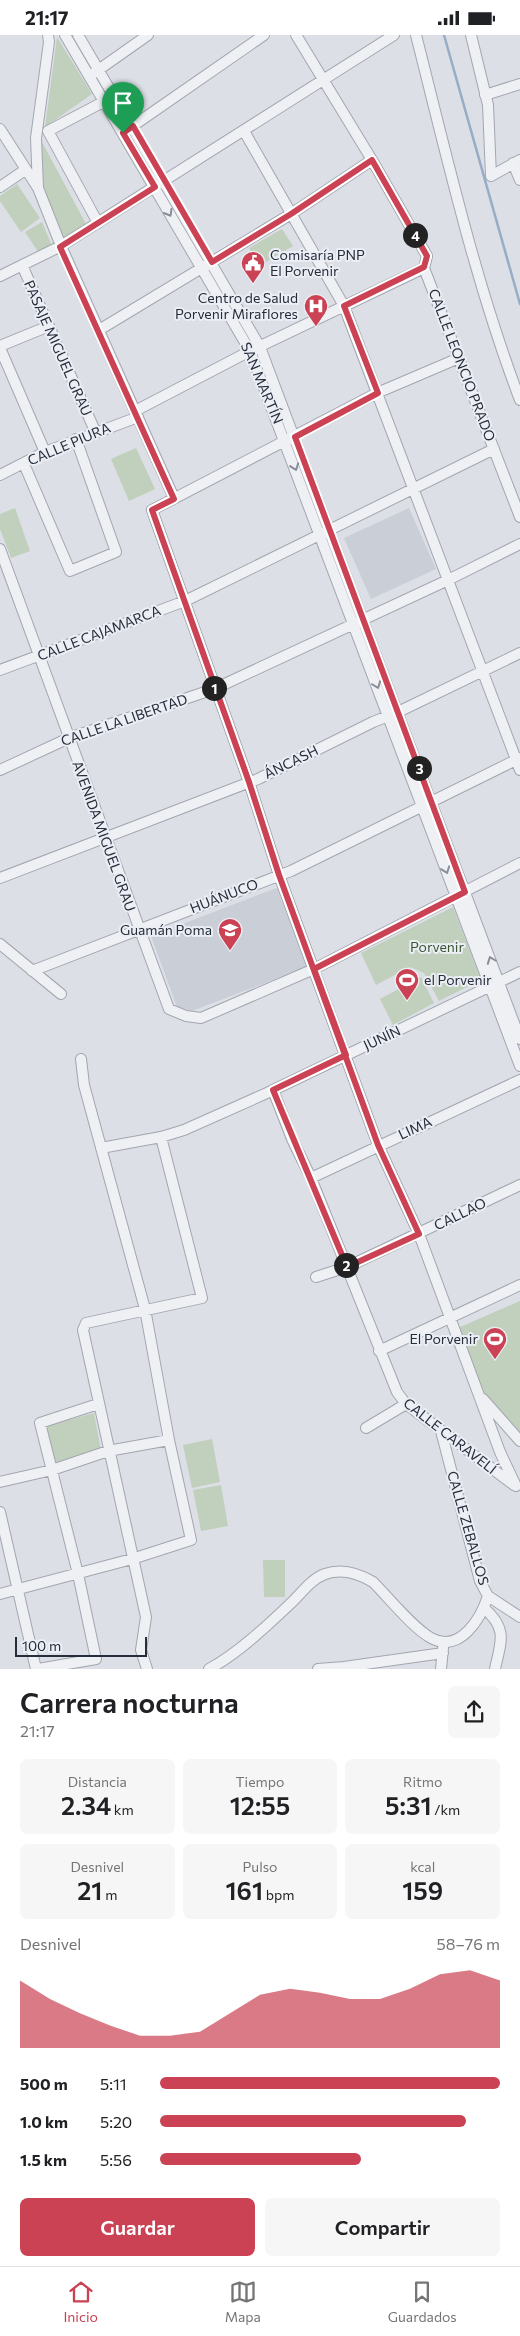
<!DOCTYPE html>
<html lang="es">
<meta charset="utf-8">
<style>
body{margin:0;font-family:Commissioner,sans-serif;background:#f6f6f6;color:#202124;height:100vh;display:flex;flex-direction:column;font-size:19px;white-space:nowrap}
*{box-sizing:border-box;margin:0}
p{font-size:16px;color:#757577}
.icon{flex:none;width:28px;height:28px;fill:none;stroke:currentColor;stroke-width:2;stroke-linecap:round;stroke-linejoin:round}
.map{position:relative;height:1634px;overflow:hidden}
.drawer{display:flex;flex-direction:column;background:#fff;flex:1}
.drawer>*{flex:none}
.scale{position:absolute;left:15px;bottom:12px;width:132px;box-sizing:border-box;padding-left:5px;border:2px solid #262d3b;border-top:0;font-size:14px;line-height:18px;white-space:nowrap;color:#262d3b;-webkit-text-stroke:4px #ebeef4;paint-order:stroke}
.pin{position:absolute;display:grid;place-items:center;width:42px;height:42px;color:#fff;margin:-51px -21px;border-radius:50% 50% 50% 0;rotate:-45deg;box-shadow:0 0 5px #0007}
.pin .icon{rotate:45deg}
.km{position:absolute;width:25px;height:25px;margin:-12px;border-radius:50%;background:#222;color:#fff;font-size:14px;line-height:25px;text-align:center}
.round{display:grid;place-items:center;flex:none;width:52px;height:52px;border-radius:8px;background:#f6f6f6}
.overview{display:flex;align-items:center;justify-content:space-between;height:85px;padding:0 20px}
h1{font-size:28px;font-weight:600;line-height:38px}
.figures{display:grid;grid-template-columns:repeat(3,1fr);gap:8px;height:85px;padding:5px 20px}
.figures div{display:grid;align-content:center;border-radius:8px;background:#f6f6f6;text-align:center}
.figures b{font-size:25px;font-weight:600}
.figures small{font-size:14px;font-weight:400}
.figures p{font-size:14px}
.chart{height:140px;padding:10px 20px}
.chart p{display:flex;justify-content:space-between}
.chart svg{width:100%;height:90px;margin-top:5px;fill:#ca4253;opacity:.7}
.primary-button{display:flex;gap:10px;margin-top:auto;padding:10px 20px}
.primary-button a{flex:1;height:58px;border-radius:8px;background:#ca4253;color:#fff;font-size:20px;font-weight:600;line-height:58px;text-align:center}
.primary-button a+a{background:#f6f6f6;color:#202124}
ul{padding:0 20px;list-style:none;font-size:16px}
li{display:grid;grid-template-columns:80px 60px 1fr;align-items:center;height:38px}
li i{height:12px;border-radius:6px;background:#ca4253}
.status{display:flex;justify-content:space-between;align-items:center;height:35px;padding:0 25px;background:#fff;direction:ltr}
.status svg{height:14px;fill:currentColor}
.tabs{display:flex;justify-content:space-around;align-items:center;height:70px;border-top:1px solid #e0e0e0;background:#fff;font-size:14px;color:#757577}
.tabs a{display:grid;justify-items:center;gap:2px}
.tabs .active{color:#ca4253}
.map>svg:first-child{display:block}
.built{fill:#cacfd7}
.green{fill:#c1cfbd}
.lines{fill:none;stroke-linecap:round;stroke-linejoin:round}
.stream{stroke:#97adc6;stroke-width:2.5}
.minor-casing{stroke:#a2a6af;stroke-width:12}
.minor{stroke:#eef0f4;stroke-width:10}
.oneway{stroke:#8a8e98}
.route-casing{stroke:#fff;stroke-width:10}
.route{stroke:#ca4253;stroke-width:6}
.labels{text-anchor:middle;stroke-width:4;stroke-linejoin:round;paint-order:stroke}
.poi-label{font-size:14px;fill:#262d3b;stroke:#ebeef4;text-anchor:end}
.street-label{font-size:14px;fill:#262d3b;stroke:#ebeef4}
.park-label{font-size:14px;fill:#3a5734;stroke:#ebeef4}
</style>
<div class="status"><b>21:17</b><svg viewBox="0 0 49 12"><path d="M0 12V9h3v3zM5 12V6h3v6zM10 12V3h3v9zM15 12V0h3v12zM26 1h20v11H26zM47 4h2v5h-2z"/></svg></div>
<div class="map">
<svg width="520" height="1634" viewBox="0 0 520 1634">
<rect width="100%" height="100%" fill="#dcdfe6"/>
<path class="built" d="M409 473 436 534 371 564 344 503Z
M279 852 309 931 192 976 177 972 151 901Z"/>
<path class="green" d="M57 2 92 59 45 92Z
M42 107 86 189 61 204 42 145Z
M17 149 40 183 21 197 0 166V161Z
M42 187 52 211 39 218 25 197Z
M282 194 293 211 259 231 249 213Z
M136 413 155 454 129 466 111 424Z
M15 473 30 516 11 523 0 494V479Z
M453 872 481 945 439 966 424 938 410 932 376 950 361 918Z
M421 942 434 968 393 990 380 964Z
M520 1266V1401L482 1358 458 1293Z
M94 1378 101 1416 53 1430 46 1391Z
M212 1404 220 1447 192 1453 183 1410Z
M221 1450 228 1491 201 1496 193 1455Z
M263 1525H285V1562H264Z"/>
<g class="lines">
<path class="stream" d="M444 0 520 269"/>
<g class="minor-casing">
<path id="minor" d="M48 0 49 7 36 103 38 153 61 211 174 463
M65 0 250 316 520 1031
M78 0 260 312 520 1004
M296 0 372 125 427 221 424 233 520 482
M416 0C447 122 475 247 520 365
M471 0 488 70 491 141 520 125
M94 38 148 0
M485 60 520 49
M0 94 38 153
M127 95 264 0
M244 96 344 271 520 735
M513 128 520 145
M0 152 25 135
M98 188 48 96 105 66
M22 230 95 396
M0 241 61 211 394 0
M99 295 291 179 372 125
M0 311 49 291
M0 313 45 417
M459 323 377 358 152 475 249 747 279 840 378 1110 419 1199 500 1417 516 1451
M135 376 250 316 424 233
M24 429 70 536 116 517 76 404
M0 440 45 417 138 382
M0 514 169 974 186 981 201 983 314 934 520 828
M0 635 185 566 494 414
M0 735 69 703 214 654 448 545 520 509
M0 843 258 744 373 687 398 677 520 618
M0 909 61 959
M32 936 291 836 520 723
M273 1055 292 1104 311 1143 397 1357 406 1369 514 1450
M101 1113 161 1102 184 1095 267 1058 520 937
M311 1143 520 1045
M316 1242 347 1232 520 1150
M379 1316 520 1250
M483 1364 520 1406
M366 1393 406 1369
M441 1396 480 1546 488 1561 520 1582
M0 1447 52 1435 108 1416 169 1405
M0 1477 36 1634
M0 1559 132 1524 191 1505 169 1405 145 1274 84 1050 81 1024
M484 1573C508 1594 501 1606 495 1634
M38 1634 96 1624 78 1539 40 1388 98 1369
M147 1634 141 1615 146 1582 83 1295 86 1288 202 1263 161 1102
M209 1634C237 1619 267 1591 290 1569 301 1559 311 1544 325 1539 342 1533 358 1538 373 1547 389 1563 413 1593 431 1603 460 1619 481 1583 488 1561
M318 1634 344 1632 443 1618
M441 1634 443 1613"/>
</g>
<use href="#minor" class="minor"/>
</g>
<defs><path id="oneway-chevron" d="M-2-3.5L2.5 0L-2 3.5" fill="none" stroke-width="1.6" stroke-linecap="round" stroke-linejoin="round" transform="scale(1.25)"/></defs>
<g class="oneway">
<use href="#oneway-chevron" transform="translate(169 178) rotate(60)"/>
<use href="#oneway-chevron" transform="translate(295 432) rotate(70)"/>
<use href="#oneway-chevron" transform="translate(377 650) rotate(69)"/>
<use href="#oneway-chevron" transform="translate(446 835) rotate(70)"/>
<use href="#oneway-chevron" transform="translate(491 925) rotate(-111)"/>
</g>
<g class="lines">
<g class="route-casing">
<path id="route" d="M123 98 155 152 60 212 174 464 152 475 249 747 279 840 378 1110 419 1199 347 1232 273 1055 346 1020 314 934 465 857 295 402 378 358 344 271 424 232 427 221 372 125 291 179 212 227 133 91 123 98"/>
</g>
<use href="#route" class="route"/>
</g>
<defs>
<g id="civic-pin" transform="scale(1.25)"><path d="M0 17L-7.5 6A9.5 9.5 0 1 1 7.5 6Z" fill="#ca4253" stroke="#ebeef4"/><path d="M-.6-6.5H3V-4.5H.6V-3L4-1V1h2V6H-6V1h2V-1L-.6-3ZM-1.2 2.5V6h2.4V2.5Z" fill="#fff"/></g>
<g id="hospital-pin" transform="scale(1.25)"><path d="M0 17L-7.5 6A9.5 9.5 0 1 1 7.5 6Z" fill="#ca4253" stroke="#ebeef4"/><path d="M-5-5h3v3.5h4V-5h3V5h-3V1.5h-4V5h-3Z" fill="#fff"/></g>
<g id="university-pin" transform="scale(1.25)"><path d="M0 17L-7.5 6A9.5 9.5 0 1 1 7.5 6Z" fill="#ca4253" stroke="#ebeef4"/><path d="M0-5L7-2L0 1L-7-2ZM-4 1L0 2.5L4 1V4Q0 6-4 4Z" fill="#fff"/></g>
<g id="stadium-pin" transform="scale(1.25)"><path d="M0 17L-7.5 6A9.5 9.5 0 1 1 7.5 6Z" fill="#ca4253" stroke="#ebeef4"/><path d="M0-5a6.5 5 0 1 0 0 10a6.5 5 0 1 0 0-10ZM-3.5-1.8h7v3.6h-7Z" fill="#fff"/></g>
</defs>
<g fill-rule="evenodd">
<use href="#civic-pin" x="253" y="228"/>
<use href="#hospital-pin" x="316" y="271"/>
<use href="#university-pin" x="230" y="895"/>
<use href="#stadium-pin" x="407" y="945"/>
<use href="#stadium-pin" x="495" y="1304"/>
</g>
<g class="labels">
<g class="poi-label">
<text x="270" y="225" text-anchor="start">Comisaría PNP<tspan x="270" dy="16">El Porvenir</tspan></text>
<text x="298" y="268">Centro de Salud<tspan x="298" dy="16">Porvenir Miraflores</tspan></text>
<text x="212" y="900">Guamán Poma</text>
<text x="424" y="950" text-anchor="start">el Porvenir</text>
<text x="478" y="1309">El Porvenir</text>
</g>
<g class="street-label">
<text transform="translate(58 313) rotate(66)" y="5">PASAJE MIGUEL GRAU</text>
<text transform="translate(462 330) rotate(69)" y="5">CALLE LEONCIO PRADO</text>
<text transform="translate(262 348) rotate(67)" y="5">SAN MARTÍN</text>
<text transform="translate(69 409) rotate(-23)" y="5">CALLE PIURA</text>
<text transform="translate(99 598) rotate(-21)" y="5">CALLE CAJAMARCA</text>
<text transform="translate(124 685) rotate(-19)" y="5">CALLE LA LIBERTAD</text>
<text transform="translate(291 727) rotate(-26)" y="5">ÁNCASH</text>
<text transform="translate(104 801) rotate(70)" y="5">AVENIDA MIGUEL GRAU</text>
<text transform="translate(224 861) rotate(-21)" y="5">HUÁNUCO</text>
<text transform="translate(382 1003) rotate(-25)" y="5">JUNÍN</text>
<text transform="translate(415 1093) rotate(-25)" y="5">LIMA</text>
<text transform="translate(460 1179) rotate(-26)" y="5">CALLAO</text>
<text transform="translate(450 1401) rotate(38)" y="5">CALLE CARAVELÍ</text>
<text transform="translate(468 1493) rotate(74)" y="5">CALLE ZEBALLOS</text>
</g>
<g class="park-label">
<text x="437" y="917">Porvenir</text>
</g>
</g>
</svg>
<div class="scale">100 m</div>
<div class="pin" style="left:123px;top:98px;background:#1e9e55"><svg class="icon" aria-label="arrive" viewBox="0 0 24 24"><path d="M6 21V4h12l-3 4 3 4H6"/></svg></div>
<b class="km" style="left:214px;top:653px">1</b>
<b class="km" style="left:346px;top:1230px">2</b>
<b class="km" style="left:419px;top:733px">3</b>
<b class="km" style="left:415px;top:200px">4</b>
</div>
<section class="drawer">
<div class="overview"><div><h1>Carrera nocturna</h1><p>21:17</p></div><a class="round"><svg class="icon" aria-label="share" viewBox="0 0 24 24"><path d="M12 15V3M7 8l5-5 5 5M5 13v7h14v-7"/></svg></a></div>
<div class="figures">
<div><p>Distancia</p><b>2.34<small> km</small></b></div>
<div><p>Tiempo</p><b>12:55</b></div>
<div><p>Ritmo</p><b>5:31<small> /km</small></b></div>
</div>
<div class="figures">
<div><p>Desnivel</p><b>21<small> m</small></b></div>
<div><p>Pulso</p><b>161<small> bpm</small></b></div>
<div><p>kcal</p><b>159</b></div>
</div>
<div class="chart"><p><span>Desnivel</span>58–76 m</p>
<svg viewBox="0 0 160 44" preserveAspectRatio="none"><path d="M0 44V11L10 20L20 27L30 33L40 38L50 38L60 36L70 27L80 18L90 15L100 17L110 20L120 20L130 15L140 8L150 6L160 11V44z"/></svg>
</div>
<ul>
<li><b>500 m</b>5:11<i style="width:100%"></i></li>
<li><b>1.0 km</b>5:20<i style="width:90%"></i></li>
<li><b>1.5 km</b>5:56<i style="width:59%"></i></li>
</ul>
<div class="primary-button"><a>Guardar</a><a>Compartir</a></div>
</section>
<nav class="tabs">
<a class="active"><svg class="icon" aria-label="home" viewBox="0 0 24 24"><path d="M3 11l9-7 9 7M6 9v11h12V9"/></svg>Inicio</a>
<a><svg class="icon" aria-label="map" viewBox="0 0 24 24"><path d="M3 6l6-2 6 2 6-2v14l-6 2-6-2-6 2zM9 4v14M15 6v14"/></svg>Mapa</a>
<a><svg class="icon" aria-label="saved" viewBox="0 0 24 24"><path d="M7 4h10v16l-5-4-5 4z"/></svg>Guardados</a>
</nav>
